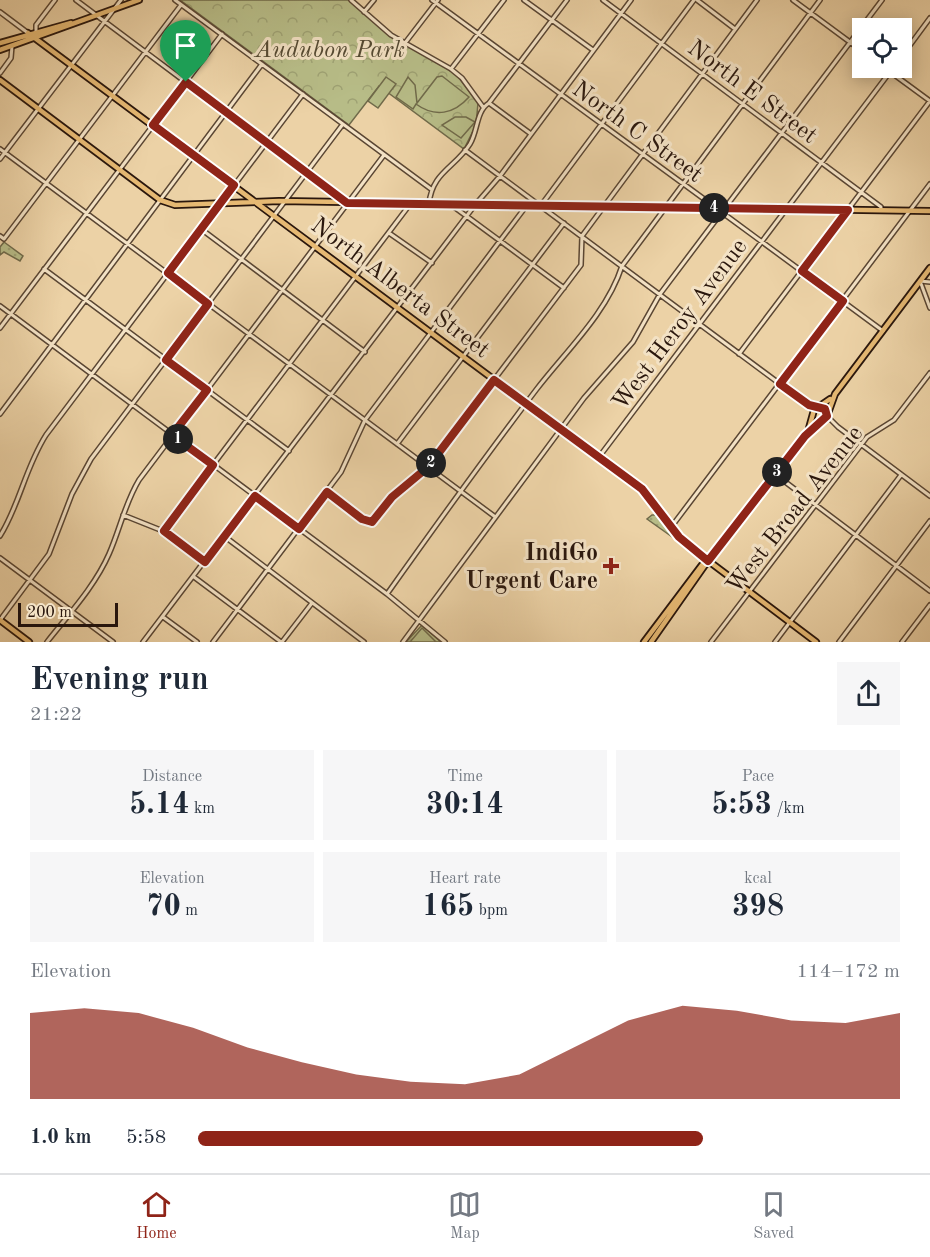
<!DOCTYPE html>
<meta charset="utf-8">
<style>
body{margin:0;font-family:"Old Standard TT",serif;background:#f6f6f7;color:#1f2937;height:100vh;display:flex;flex-direction:column;font-size:22px;white-space:nowrap}
*{box-sizing:border-box;margin:0}
p{font-size:20px;color:#747a83}
.icon{flex:none;width:33px;height:33px;fill:none;stroke:currentColor;stroke-width:2;stroke-linecap:round;stroke-linejoin:round}
.map{position:relative;height:642px;overflow:hidden}
.details{display:flex;flex-direction:column;background:#fff;flex:1}
.details>*{flex:none}
.buttons{position:absolute;left:852px;top:18px;display:grid;gap:12px}
.buttons a{display:grid;place-items:center;width:60px;height:60px;border-radius:0px;background:#fff;box-shadow:0 3px 15px #0003;font-size:30px}
.scale{position:absolute;left:18px;bottom:15px;width:100px;box-sizing:border-box;padding-left:6px;border:3px solid #2a170d;border-top:0;font-size:16px;line-height:21px;white-space:nowrap;color:#2a170d;-webkit-text-stroke:4px #f3e2c5;paint-order:stroke}
.pin{position:absolute;display:grid;place-items:center;width:51px;height:51px;color:#fff;margin:-62px -26px;border-radius:50% 50% 50% 0;rotate:-45deg;box-shadow:0 0 6px #0007}
.pin .icon{rotate:45deg}
.km{position:absolute;width:30px;height:30px;margin:-15px;border-radius:50%;background:#222;color:#fff;font-size:16px;line-height:30px;text-align:center}
.round{display:grid;place-items:center;flex:none;width:63px;height:63px;border-radius:0px;background:#f6f6f7}
.summary{display:flex;align-items:center;justify-content:space-between;height:102px;padding:0 30px}
h1{font-size:33px;font-weight:700;line-height:45px}
.stats{display:grid;grid-template-columns:repeat(3,1fr);gap:9px;height:102px;padding:6px 30px}
.stats div{display:grid;align-content:center;border-radius:0px;background:#f6f6f7;text-align:center}
.stats b{font-size:30px;font-weight:700}
.stats small{font-size:16px;font-weight:400}
.stats p{font-size:16px}
.chart{height:168px;padding:12px 30px}
.chart p{display:flex;justify-content:space-between}
.chart svg{width:100%;height:108px;margin-top:6px;fill:#8f2418;opacity:.7}
ul{padding:0 30px;list-style:none;font-size:20px}
li{display:grid;grid-template-columns:96px 72px 1fr;align-items:center;height:45px}
li i{height:15px;border-radius:8px;background:#8f2418}
.menu{display:flex;justify-content:space-around;align-items:center;height:84px;border-top:2px solid #e0e1e3;background:#fff;font-size:16px;color:#747a83}
.menu a{display:grid;justify-items:center;gap:3px}
.menu .on{color:#8f2418}
.map>svg:first-child{display:block}
.grass{fill:url(#grass-dots);stroke:#706a4a;stroke-width:1.5}
.park{fill:url(#park-crowns);stroke:#706a4a;stroke-width:1.5}
.garden{fill:#b7bc87;stroke:#706a4a;stroke-width:1.5}
.lines{fill:none;stroke-linecap:round;stroke-linejoin:round}
.minor-casing{stroke:#5a4633;stroke-width:6}
.major-casing{stroke:#2a170d;stroke-width:8}
.minor{stroke:#f3e2c5;stroke-width:3}
.major{stroke:#e6b973;stroke-width:4.5}
.route-casing{stroke:#fff;stroke-width:12}
.route{stroke:#8f2418;stroke-width:8}
.poi-dot{fill:#8f2418;stroke:#f3e2c5;stroke-width:2}
.labels{text-anchor:middle;stroke-width:6;stroke-linejoin:round;paint-order:stroke}
.park-label{font-size:24px;font-style:italic;fill:#544932;stroke:#f3e2c5}
.street-label{font-size:24px;fill:#2a170d;stroke:#f3e2c5}
.poi-label{font-size:24px;font-weight:bold;fill:#2a170d;stroke:#f3e2c5;text-anchor:end}
</style>
<div class="map">
<svg width="930" height="642" viewBox="0 0 930 642">
<defs>
<pattern id="grass-dots" width="8" height="8" patternUnits="userSpaceOnUse" patternTransform="scale(1.5)"><rect width="8" height="8" fill="#b7bc87"/><path d="M2 2h.1M6 6h.1" fill="none" stroke="#9ea173" stroke-width="1.8" stroke-linecap="round"/></pattern>
<pattern id="park-crowns" width="20" height="18" patternUnits="userSpaceOnUse" patternTransform="scale(1.5)"><rect width="20" height="18" fill="#b7bc87"/><path d="M2 6a3 3 0 1 1 6 0M12 15a3 3 0 1 1 6 0" fill="none" stroke="#9ea173"/></pattern>
</defs>
<rect width="100%" height="100%" fill="#ecd2a6"/>
<filter id="stains"><feTurbulence type="fractalNoise" baseFrequency=".00333" numOctaves="4"/><feColorMatrix values="0 0 0 0 .2 0 0 0 0 .09 0 0 0 0 .02 0 0 0 .5 -.17"/></filter>
<radialGradient id="worn" r=".72"><stop offset=".6" stop-color="#630" stop-opacity="0"/><stop offset="1" stop-color="#630" stop-opacity=".3"/></radialGradient>
<path class="grass" d="M4 242 23 256 20 261 4 252 0 255V247Z
M652 515H657L675 539 647 519Z"/>
<path class="park" d="M180 0H349L385 32 456 74 478 103 476 125 464 149 379 86 349 125Z
M422 625 441 642H406Z"/>
<path class="garden" d="M442 76 469 97C454 114 435 118 416 104L413 109 396 97 408 77 415 85 417 103 437 77Z
M386 77 396 84 378 108 368 101Z
M455 117H466L475 122 461 138 442 125Z
M422 628 436 642H410Z"/>
<g class="lines">
<g class="minor-casing">
<path id="minor" d="M76 0 346 202
M175 0 431 189
M351 0 391 35 451 69 462 78 483 107
M432 0 715 207
M524 0 593 50
M603 0 881 207V210
M697 0 735 29
M793 0 862 51
M0 12 28 33
M364 12 374 0
M36 31V25L55 0
M405 43 438 0
M902 56 930 18
M885 68 930 101
M451 69 504 0
M0 73 11 58 12 46
M489 103 531 134
M0 149 494 516
M465 150 803 401 817 408
M0 159 121 0
M429 204C432 172 455 168 470 144 478 131 476 111 489 103L567 0
M450 204 564 288
M542 204 694 0
M720 211 883 331
M201 229 365 352
M389 233 432 263
M0 236 4 239 181 5
M44 269 289 451
M920 281 930 308
M920 281 930 282
M0 306 387 594 445 642
M0 328 222 34
M739 354 930 101
M0 414 262 64
M827 416 838 427 930 496
M397 444 564 223
M599 457 893 68
M776 475 930 591
M327 492 362 519 370 523 392 497 428 467 581 265 582 236 757 0
M123 515 163 531 204 561
M672 526 930 184
M163 531 411 203
M0 536C20 504 25 468 46 435L303 94
M224 536 364 642
M0 558 113 642
M194 577 281 642
M387 594C436 525 485 457 536 390 566 351 607 313 622 266L820 0
M163 617 197 642
M0 620 49 554 72 494 91 459 343 124
M47 642C69 614 95 586 109 554 120 529 125 503 139 480L384 155
M143 642 475 205 500 176 631 0
M213 642 341 472 365 420 527 205
M282 642 312 603
M403 642 584 398 633 342 660 294 882 0
M711 642 867 437 894 420 930 373
M775 642 901 475
M839 642 930 521
M902 642 930 605"/>
</g>
<g class="major-casing">
<path id="major" d="M28 33 641 489 686 544 816 642
M0 43 71 23
M0 50 139 0
M0 80 160 200 175 205 279 201 930 211
M809 428 814 410 830 399
M0 620 29 642
M644 642 702 565H705
M651 642 705 565 805 436 815 425 826 419 835 394 930 268"/>
</g>
<use href="#minor" class="minor"/>
<use href="#major" class="major"/>
</g>
<g class="lines">
<g class="route-casing">
<path id="route" d="M186 82 347 203 848 210 802 271 843 301 780 384 809 405 825 409 827 416 805 436 708 561 679 537 642 489 494 380 428 467 392 497 372 522 362 519 327 492 299 529 255 496 205 562 164 531 213 465 172 435 207 390 166 360 208 304 168 273 234 185 153 125Z"/>
</g>
<use href="#route" class="route"/>
</g>
<path class="poi-dot" d="M608 557h6v6h6v6h-6v6h-6v-6h-6v-6h6z"/>
<g class="labels">
<g class="park-label">
<text x="330" y="57">Audubon Park</text>
</g>
<g class="street-label">
<text transform="translate(753 91) rotate(37)" y="8">North E Street</text>
<text transform="translate(638 131) rotate(36)" y="8">North C Street</text>
<text transform="translate(401 287) rotate(37)" y="8">North Alberta Street</text>
<text transform="translate(679 324) rotate(-53)" y="8">West Heroy Avenue</text>
<text transform="translate(794 509) rotate(-52)" y="8">West Broad Avenue</text>
</g>
<g class="poi-label">
<text x="598" y="560">IndiGo<tspan x="598" dy="28">Urgent Care</tspan></text>
</g>
</g>
<rect width="100%" height="100%" filter="url(#stains)"/>
<rect width="100%" height="100%" fill="url(#worn)"/>
</svg>
<div class="buttons">
<a><svg class="icon" aria-label="locate" viewBox="0 0 24 24"><circle cx="12" cy="12" r="6"/><path d="M12 2v4M12 18v4M2 12h4M18 12h4"/></svg></a>
</div>
<div class="scale">200 m</div>
<div class="pin" style="left:186px;top:82px;background:#1e9e55"><svg class="icon" aria-label="arrive" viewBox="0 0 24 24"><path d="M6 21V4h12l-3 4 3 4H6"/></svg></div>
<b class="km" style="left:178px;top:439px">1</b>
<b class="km" style="left:431px;top:463px">2</b>
<b class="km" style="left:777px;top:472px">3</b>
<b class="km" style="left:714px;top:208px">4</b>
</div>
<section class="details">
<div class="summary"><div><h1>Evening run</h1><p>21:22</p></div><a class="round"><svg class="icon" aria-label="share" viewBox="0 0 24 24"><path d="M12 15V3M7 8l5-5 5 5M5 13v7h14v-7"/></svg></a></div>
<div class="stats">
<div><p>Distance</p><b>5.14<small> km</small></b></div>
<div><p>Time</p><b>30:14</b></div>
<div><p>Pace</p><b>5:53<small> /km</small></b></div>
</div>
<div class="stats">
<div><p>Elevation</p><b>70<small> m</small></b></div>
<div><p>Heart rate</p><b>165<small> bpm</small></b></div>
<div><p>kcal</p><b>398</b></div>
</div>
<div class="chart"><p><span>Elevation</span>114–172 m</p>
<svg viewBox="0 0 160 44" preserveAspectRatio="none"><path d="M0 44V9L10 7L20 9L30 15L40 23L50 29L60 34L70 37L80 38L90 34L100 23L110 12L120 6L130 8L140 12L150 13L160 9V44z"/></svg>
</div>
<ul>
<li><b>1.0 km</b>5:58<i style="width:72%"></i></li>
</ul>
</section>
<nav class="menu">
<a class="on"><svg class="icon" aria-label="home" viewBox="0 0 24 24"><path d="M3 11l9-7 9 7M6 9v11h12V9"/></svg>Home</a>
<a><svg class="icon" aria-label="map" viewBox="0 0 24 24"><path d="M3 6l6-2 6 2 6-2v14l-6 2-6-2-6 2zM9 4v14M15 6v14"/></svg>Map</a>
<a><svg class="icon" aria-label="saved" viewBox="0 0 24 24"><path d="M7 4h10v16l-5-4-5 4z"/></svg>Saved</a>
</nav>
